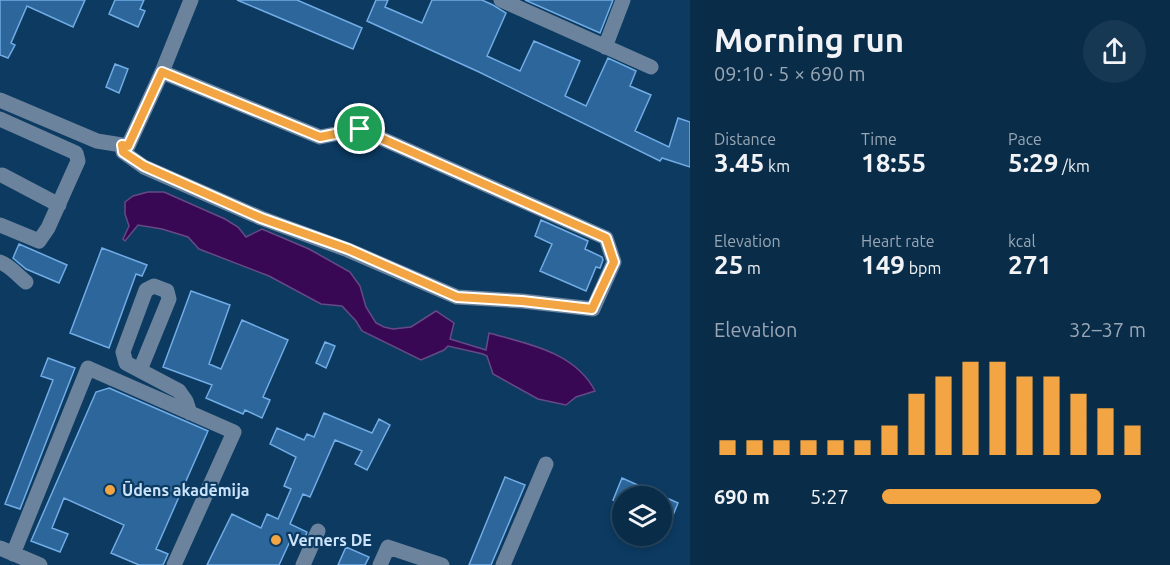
<!DOCTYPE html>
<meta charset="utf-8">
<style>
body{margin:0;font-family:Ubuntu,sans-serif;background:#173853;color:#f1f3f6;height:100vh;display:flex;flex-direction:column;font-size:22px;white-space:nowrap}
*{box-sizing:border-box;margin:0}
p{font-size:20px;color:#99a7b4}
.icon{flex:none;width:33px;height:33px;fill:none;stroke:currentColor;stroke-width:2;stroke-linecap:round;stroke-linejoin:round}
.map{position:relative;flex:1;overflow:hidden}
.details{display:flex;flex-direction:column;background:#092c49;width:480px}
.details>*{flex:none}
.fabs{position:absolute;left:612px;top:486px;display:grid;gap:12px}
.fabs a{display:grid;place-items:center;width:60px;height:60px;border-radius:50%;background:#092c49;box-shadow:0 3px 9px #0003,0 0 0 2px #294861;font-size:30px}
.pin{position:absolute;display:grid;place-items:center;width:51px;height:51px;color:#fff;margin:-26px;border:3px solid #fff;border-radius:50%;box-shadow:0 2px 6px #0007}
.round{display:grid;place-items:center;flex:none;width:63px;height:63px;border-radius:32px;background:#173853}
.head{display:flex;align-items:center;justify-content:space-between;height:102px;padding:0 24px}
h1{font-size:33px;font-weight:600;line-height:45px}
.figures{display:grid;grid-template-columns:repeat(3,1fr);gap:9px;height:102px;padding:6px 24px}
.figures div{display:grid;align-content:center}
.figures b{font-size:26px;font-weight:600}
.figures small{font-size:16px;font-weight:400}
.figures p{font-size:16px}
.chart{height:168px;padding:12px 24px}
.chart p{display:flex;justify-content:space-between}
.chart svg{width:100%;height:108px;margin-top:6px;stroke:#f2a542;stroke-width:6}
ul{padding:0 24px;list-style:none;font-size:20px}
li{display:grid;grid-template-columns:96px 72px 1fr;align-items:center;height:45px}
li i{height:15px;border-radius:8px;background:#f2a542}
main{display:flex;flex:1;min-height:0}
.map>svg:first-child{display:block}
.water{fill:#390854;stroke:#654a86;stroke-width:1.5}
.building{fill:#2c669a;stroke:#71ace5;stroke-width:1.5}
.lines{fill:none;stroke-linecap:round;stroke-linejoin:round}
.minor{stroke:#6b839c;stroke-width:15}
.route-casing{stroke:#fff;stroke-width:12}
.route{stroke:#f2a542;stroke-width:8}
.poi-dot{fill:#f2a542;stroke:#0c3a61;stroke-width:2}
.labels{text-anchor:middle;stroke-width:4.5;stroke-linejoin:round;paint-order:stroke}
.poi-label{font-size:16px;font-weight:bold;fill:#cbe3fb;stroke:#0c3a61;text-anchor:start}
</style>
<main>
<div class="map">
<svg width="690" height="565" viewBox="0 0 690 565">
<rect width="100%" height="100%" fill="#0c3a61"/>
<path class="water" d="M148 192H164L225 219 238 227 246 237 262 229 309 249 350 272 360 286 366 307 376 323 384 327 393 329 411 327 436 311 454 323 450 339 486 350 489 333C528 344 575 352 595 391L576 397 566 405 538 399 493 374 487 356 483 354 448 346 444 350 421 360 362 331 356 321 342 306 321 304 269 276 199 249 188 237 162 229 138 225 125 241 123 239 129 226 125 214V202L133 196Z"/>
<path class="building" d="M0 0H85L73 27 27 6 11 43 15 45 8 58 0 55Z
M115 0H144L140 9 145 11 138 27 109 14Z
M237 0H297L362 28 353 49Z
M376 0H388L385 7 422 23 432 0H482L493 5 506 13 487 56 520 71 534 41 580 61 565 96 586 106 608 58 636 71 630 86 651 95 635 131 669 147 678 118 690 122V167L662 158 660 161 479 72 367 21Z
M525 0H613L600 33Z
M115 64 128 69 119 93 106 87Z
M541 220 588 241 585 249 602 257 603 260 600 268 596 267 586 291 540 271 552 244 535 236Z
M19 244 67 265 59 283 26 269 13 258Z
M102 248 147 265 142 276 136 274 109 348 70 333Z
M191 291 230 305 209 364 221 369 242 320 288 340 263 397 270 400 262 418 245 410 243 414 206 398 212 385 163 367Z
M325 342 335 346 326 368 316 363Z
M48 358 75 368 20 509 5 504 53 380 41 376Z
M109 388 208 431 156 549 168 554 163 565H139L111 553 124 525 64 498 52 528 68 534 60 552 31 541 96 392Z
M324 413 372 433 379 419 390 425 367 470 355 464 362 451 335 440 310 497 303 494 290 524 307 532 302 544 291 539 279 565H207L232 514 261 528 267 514 278 519 291 489 284 486 296 457 270 444 277 428 304 440 307 434 314 437Z
M505 477 525 485 491 565H469Z
M622 478 678 503 669 525 662 521V496H622V504L613 500Z
M346 547 369 557 365 565H338Z"/>
<g class="lines">
<path class="minor" d="M501 0 651 67
M605 47 623 0
M0 100 97 141 128 146 162 72 191 0
M0 119 76 153 78 161 48 228 39 241 0 225
M122 145 123 152 144 167 261 218 348 250 457 297 522 301 593 309 614 262 606 238 360 129 320 137 162 72
M2 175 59 205
M0 262C11 266 17 275 26 282
M140 370 169 299 167 291 154 286 146 290 123 352 126 363 179 391 186 401 190 413
M0 548 40 565
M13 554 88 368 234 432 174 565
M303 565 318 531
M380 565 388 547 442 565
M503 565 546 464"/>
</g>
<g class="lines">
<g class="route-casing">
<path id="route" d="M162 72 320 137 360 129 606 238 614 262 592 309 522 301 457 297 348 249 261 218 144 166 123 152 122 145 128 146Z"/>
</g>
<use href="#route" class="route"/>
</g>
<g class="poi-dot">
<circle cx="110" cy="490" r="6"/>
<circle cx="276" cy="540" r="6"/>
</g>
<g class="labels">
<g class="poi-label">
<text x="122" y="496">Ūdens akadēmija</text>
<text x="288" y="546">Verners DE</text>
</g>
</g>
</svg>
<div class="fabs">
<a><svg class="icon" aria-label="layers" viewBox="0 0 24 24"><path d="M12 4l9 5-9 5-9-5zM3 14l9 5 9-5"/></svg></a>
</div>
<div class="pin" style="left:360px;top:129px;background:#1e9e55"><svg class="icon" aria-label="arrive" viewBox="0 0 24 24"><path d="M6 21V4h12l-3 4 3 4H6"/></svg></div>
</div>
<section class="details">
<div class="head"><div><h1>Morning run</h1><p>09:10 · 5 × 690 m</p></div><a class="round"><svg class="icon" aria-label="share" viewBox="0 0 24 24"><path d="M12 15V3M7 8l5-5 5 5M5 13v7h14v-7"/></svg></a></div>
<div class="figures">
<div><p>Distance</p><b>3.45<small> km</small></b></div>
<div><p>Time</p><b>18:55</b></div>
<div><p>Pace</p><b>5:29<small> /km</small></b></div>
</div>
<div class="figures">
<div><p>Elevation</p><b>25<small> m</small></b></div>
<div><p>Heart rate</p><b>149<small> bpm</small></b></div>
<div><p>kcal</p><b>271</b></div>
</div>
<div class="chart"><p><span>Elevation</span>32–37 m</p>
<svg viewBox="0 0 160 44" preserveAspectRatio="none"><path d="M5 44V38M15 44V38M25 44V38M35 44V38M45 44V38M55 44V38M65 44V32M75 44V19M85 44V12M95 44V6M105 44V6M115 44V12M125 44V12M135 44V19M145 44V25M155 44V32"/></svg>
</div>
<ul>
<li><b>690 m</b>5:27<i style="width:83%"></i></li>
</ul>
</section>
</main>
